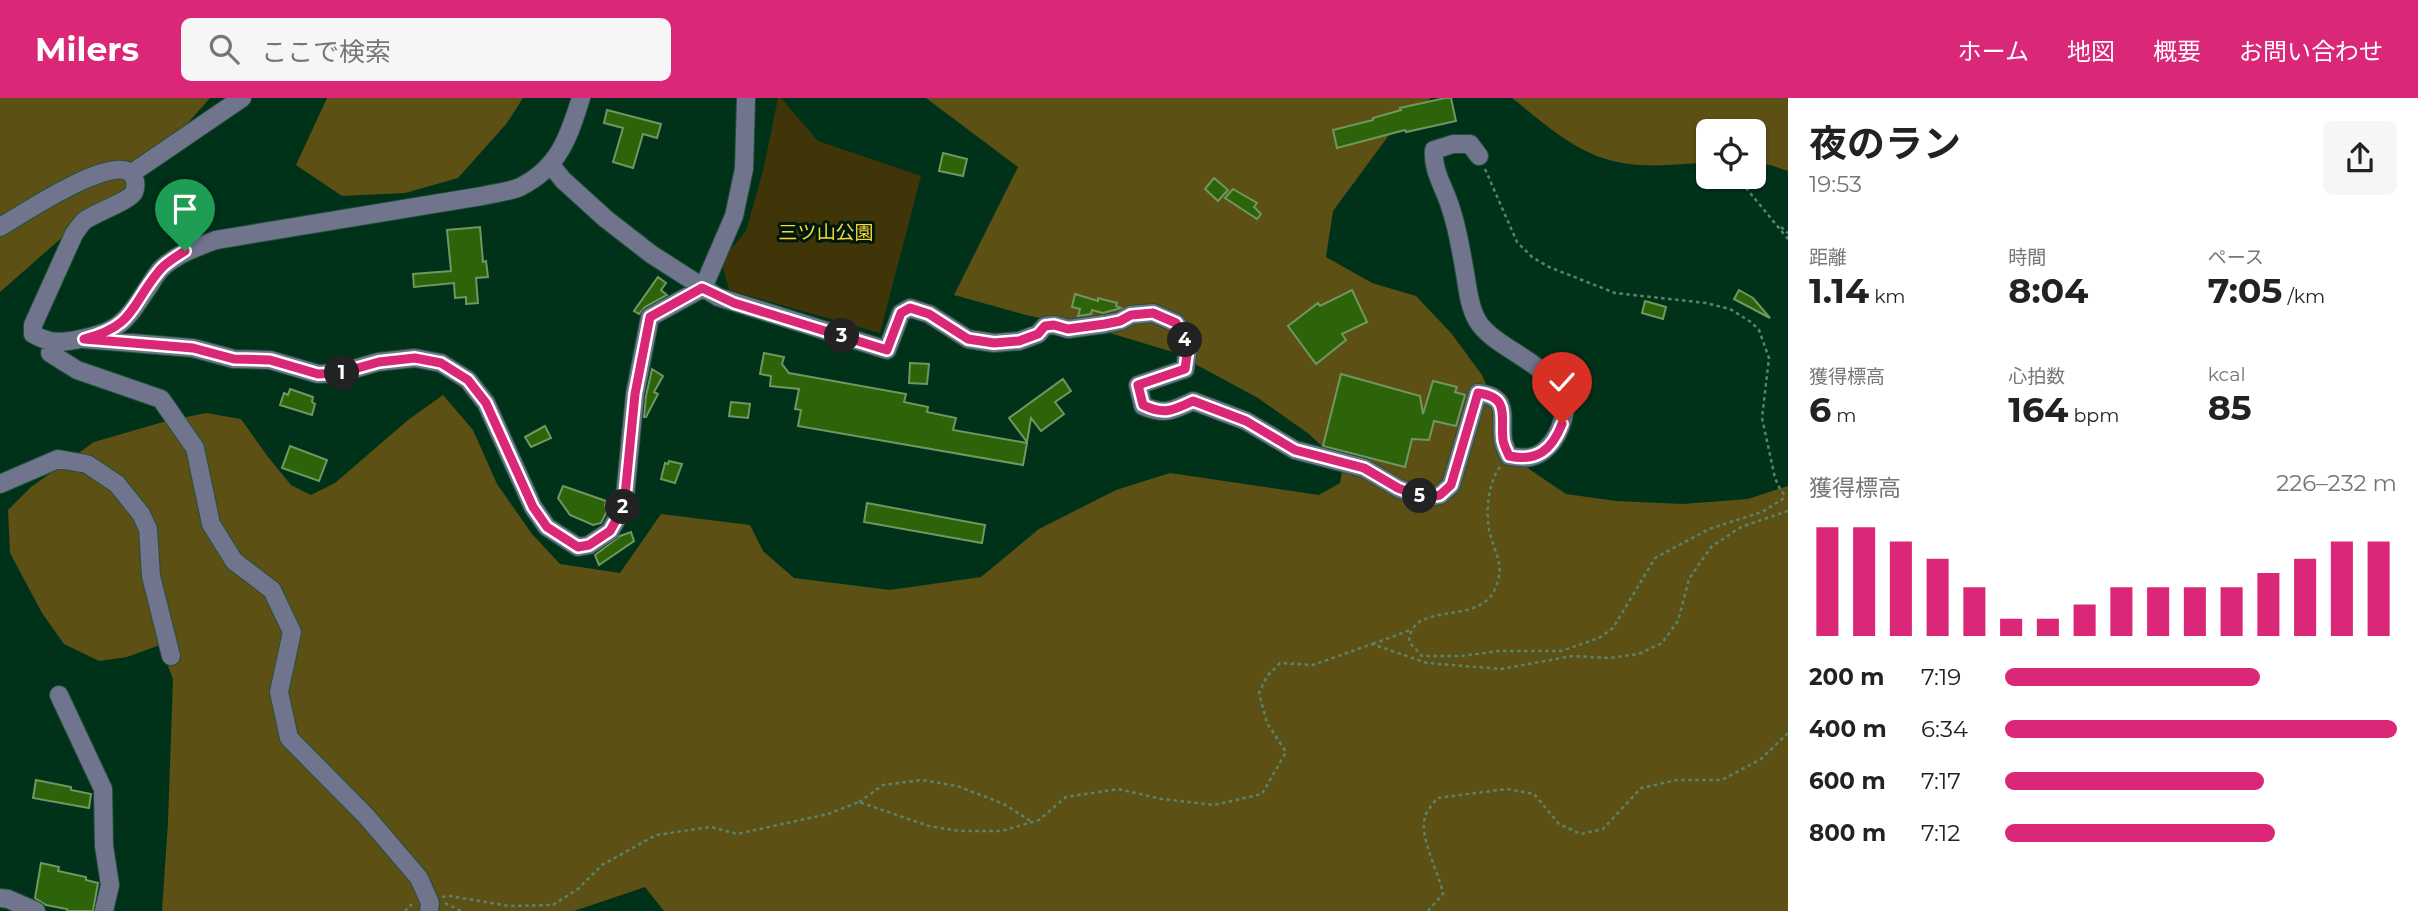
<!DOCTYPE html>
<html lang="ja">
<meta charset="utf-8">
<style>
body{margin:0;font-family:Montserrat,"Noto Sans JP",sans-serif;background:#f6f6f6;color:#222;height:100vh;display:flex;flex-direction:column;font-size:26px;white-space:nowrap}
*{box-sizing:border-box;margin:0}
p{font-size:23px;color:#767676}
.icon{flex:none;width:38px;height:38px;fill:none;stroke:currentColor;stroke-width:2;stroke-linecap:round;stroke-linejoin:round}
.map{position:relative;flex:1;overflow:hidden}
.side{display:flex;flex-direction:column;background:#fff;width:630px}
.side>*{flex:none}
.buttons{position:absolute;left:1696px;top:21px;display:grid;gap:14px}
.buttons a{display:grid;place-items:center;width:70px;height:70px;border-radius:10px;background:#fff;box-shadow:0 2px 5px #0004;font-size:35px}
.pin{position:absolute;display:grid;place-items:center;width:60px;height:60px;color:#fff;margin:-72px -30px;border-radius:50% 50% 50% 0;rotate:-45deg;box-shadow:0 0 7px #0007}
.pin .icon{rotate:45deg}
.km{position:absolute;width:35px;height:35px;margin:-18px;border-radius:50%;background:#222;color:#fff;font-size:19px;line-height:35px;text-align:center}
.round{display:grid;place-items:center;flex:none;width:74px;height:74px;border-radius:10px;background:#f6f6f6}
.head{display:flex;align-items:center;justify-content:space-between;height:119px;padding:0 21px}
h1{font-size:38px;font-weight:700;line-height:52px}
.figures{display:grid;grid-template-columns:repeat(3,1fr);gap:10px;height:119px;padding:7px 21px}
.figures div{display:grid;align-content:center}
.figures b{font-size:35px;font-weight:700}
.figures small{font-size:19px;font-weight:400}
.figures p{font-size:19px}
.chart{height:196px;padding:14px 21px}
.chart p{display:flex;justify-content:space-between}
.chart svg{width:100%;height:126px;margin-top:7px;stroke:#db2777;stroke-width:6}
ul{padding:0 21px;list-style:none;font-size:23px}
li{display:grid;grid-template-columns:112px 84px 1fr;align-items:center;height:52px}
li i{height:18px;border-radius:9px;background:#db2777}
header{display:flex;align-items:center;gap:42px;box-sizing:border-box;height:98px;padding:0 35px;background:#db2777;color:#fff}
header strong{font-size:33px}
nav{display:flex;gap:38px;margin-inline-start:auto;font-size:24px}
.search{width:490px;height:63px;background:#f6f6f6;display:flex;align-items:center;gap:18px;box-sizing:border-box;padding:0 24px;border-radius:10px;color:#767676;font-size:26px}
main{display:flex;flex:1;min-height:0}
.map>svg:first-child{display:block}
.green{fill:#3f3509}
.forest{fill:#5c5015}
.building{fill:#2d6409;stroke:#719662;stroke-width:2}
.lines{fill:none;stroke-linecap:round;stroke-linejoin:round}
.minor-casing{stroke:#22513a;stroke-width:20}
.path{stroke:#5a836c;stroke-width:2.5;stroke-dasharray:3.5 3.5;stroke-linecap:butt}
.minor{stroke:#70748d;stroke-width:18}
.route-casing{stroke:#fff;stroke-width:14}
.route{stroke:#db2777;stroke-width:9}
.labels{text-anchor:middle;stroke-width:6;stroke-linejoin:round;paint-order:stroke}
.park-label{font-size:19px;fill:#f5d645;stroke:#001709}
</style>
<header>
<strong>Milers</strong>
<div class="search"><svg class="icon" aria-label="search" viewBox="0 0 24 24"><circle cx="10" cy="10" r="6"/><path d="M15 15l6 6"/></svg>ここで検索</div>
<nav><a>ホーム</a><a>地図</a><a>概要</a><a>お問い合わせ</a></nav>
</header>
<main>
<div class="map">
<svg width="1788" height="813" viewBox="0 0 1788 813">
<rect width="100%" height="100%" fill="#00321a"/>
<path class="green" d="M778 0H781L818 43 921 78 880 235 729 192 721 163 746 133 764 69Z"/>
<path class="forest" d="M0 0H210L142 77 82 122 0 194Z
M327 0H523L507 25 458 80 405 95 342 98 296 67Z
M926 0H1431L1392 33 1333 113 1326 159 1372 185 1416 198 1451 235 1482 277 1508 336 1529 371 1566 396 1616 403 1683 406 1748 401 1788 388V813H664L645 789 574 813H162L168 724 173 581 160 547 127 559 99 563 64 546 42 515 10 455 8 412 31 389 94 344 163 324 206 315 241 321 268 359 291 387 311 397 335 385 408 322 443 297 473 332 497 386 532 436 560 466 620 475 661 416 750 427 763 453 794 480 890 492 981 479 1039 431 1116 392 1170 375 1319 397 1340 385 1343 368 1309 336 1258 300 1173 254 1103 233 1026 217 954 197 1018 69Z
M1512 0H1788V73L1770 67 1754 65V33H1708V64C1675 67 1638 71 1606 61 1570 50 1541 23 1512 0Z"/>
<path class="building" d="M1445 0H1451L1456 23 1406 34 1405 32 1337 50 1333 32 1373 22V20L1401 12 1400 10Z
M607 12 661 26 657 40 643 36 633 70 613 64 623 30 604 25Z
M943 55 967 61 963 78 939 73Z
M1214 80 1228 92 1218 103 1205 91Z
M1233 91 1257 105 1254 109 1261 116 1257 121 1225 100Z
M480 129 483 164 486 163 488 179 476 180 478 205 466 206V199L455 200 454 185 414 189 413 176 451 173 447 132Z
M658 179 666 185 661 192 667 197 645 209 639 216 634 213Z
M1352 192 1367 224 1342 236 1346 242 1316 266 1288 228 1318 205 1320 208Z
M1739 192 1753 200 1770 220 1734 201Z
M1075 196 1098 203V200L1117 205 1116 208 1121 210 1103 215 1092 212 1091 216 1078 218 1080 211 1072 209Z
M1645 203 1666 209 1663 221 1642 215Z
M764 255 784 259 782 266 789 275 906 296 904 304 928 309 927 314 956 320 953 332 1027 345 1023 367 798 328 801 312 795 311 799 291 770 288 771 278 760 276Z
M910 265 929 266 927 286 909 285Z
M652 271 663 278 654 294 658 296 646 319H644L646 298Z
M1341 276 1420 298 1423 316 1433 283 1457 289 1455 294 1465 297 1456 328 1434 323 1429 342 1412 341 1405 369 1323 348Z
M1063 281 1071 293 1055 304 1064 316 1041 333 1031 320 1027 344 1009 320Z
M290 291 313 299 312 304 315 306 312 317 280 307 284 295 288 297Z
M731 304 750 306 748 320 729 318Z
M545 328 551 340 531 349 525 339Z
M290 348 327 362 319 383 282 370Z
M669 363 682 366 675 385 661 381 665 365 668 366Z
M563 388 606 403 605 408 609 409 601 425 593 427 570 417 558 400Z
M867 405 985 427 982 445 864 424Z
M631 434 634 443 599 467 595 457 620 438Z
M36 682 71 689V692L91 696 89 710 33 700Z
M41 765 59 769 58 773 86 779V782L98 785 93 813H67V811L46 807 35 800Z"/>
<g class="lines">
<g class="minor-casing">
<path id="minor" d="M551 67 563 82 606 121 651 156 718 199 887 252 901 215 910 210 929 216 968 241 994 245 1019 243 1038 236 1045 228 1054 227 1068 231 1105 226 1120 223 1131 217 1153 215 1176 225 1183 236 1188 250 1185 271 1138 287 1143 308C1164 317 1172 313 1193 303L1246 323 1295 352 1364 370 1398 390 1424 400 1440 397 1451 387 1478 295C1511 299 1500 319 1503 342 1504 348 1507 353 1509 358 1525 361 1536 361 1548 349 1556 341 1560 332 1563 321 1577 272 1495 255 1477 222 1470 210 1468 194 1466 181 1462 157 1458 131 1450 108 1444 89 1432 72 1434 52L1453 46H1470L1479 58
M132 75 242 0
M0 129C20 118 118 51 133 78 136 82 136 90 134 94 130 103 94 115 84 123 80 127 77 132 74 136L33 227V236C50 246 62 245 80 241 119 234 126 223 147 191 152 184 156 175 163 169 179 155 197 149 216 142L482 98C494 95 509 94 520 89 559 70 569 38 581 0
M84 241 193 250 234 261 270 262 318 276 340 275 378 264 415 260 441 265 468 282 486 305 533 409 547 429 578 449 589 447 610 433 624 408 635 296 650 219 703 190 734 118 744 71 746 0
M60 245 50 255 77 272 161 301 195 350 211 426 234 463 272 492 292 534 279 594 289 640 366 718 419 780 430 805 429 813
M0 386 58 361 87 366 117 386 141 416 148 431 151 478 171 558
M59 597 103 691 104 748 110 787 104 813
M0 800 8 801 36 813"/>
</g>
<path class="path" d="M1485 71 1517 144 1532 159 1549 169 1615 195 1706 205 1730 211 1751 224 1759 232 1769 260 1762 320 1775 380 1781 393 1787 399
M1737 79 1788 141
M1781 129 1788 135
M1500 369C1488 385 1486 412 1489 431 1494 457 1507 466 1494 493 1476 528 1411 502 1409 544L1422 558H1461L1499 553H1561L1599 540 1613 530 1655 460 1709 431 1762 414 1786 399
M1373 546 1410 532
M859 704 883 687 922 682 957 688 1004 706 1032 724
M442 799 450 798 509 808 553 807 578 791 602 767 656 737 711 729 737 736 828 716 859 704 929 728 959 733H1002L1039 722 1066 699 1118 691 1162 701 1214 707 1262 696 1286 654 1267 625 1259 595 1267 578 1280 565 1313 567 1372 546 1427 565 1501 571 1572 558 1609 560 1639 556 1662 545 1678 523 1689 481 1711 449 1741 429 1788 413
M445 805 461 813
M405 813 412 806
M1428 813 1443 796C1439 774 1419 740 1425 719 1426 713 1434 705 1437 700L1507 691 1534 696 1559 726 1581 736 1603 731 1641 690 1677 682H1722L1761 661 1788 635"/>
<use href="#minor" class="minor"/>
</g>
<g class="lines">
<g class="route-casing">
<path id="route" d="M185 153C176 159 165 165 159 173 130 208 135 228 84 241L193 250 234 261 270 262 318 276 340 275 379 264 415 260 441 265 468 282 486 305 533 409 547 429 578 449 589 447 610 433 624 408 635 296 650 219 702 190 734 205 887 252 901 215 910 210 929 216 968 241 994 245 1019 243 1038 236 1045 228 1054 227 1068 231 1105 226 1120 223 1131 217 1153 215 1176 225 1183 236 1188 250 1185 271 1138 287 1143 307C1164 317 1172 313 1193 303L1246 323 1295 352 1364 370 1398 390 1424 400 1440 397 1451 387 1478 295C1511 299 1500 319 1503 342 1504 348 1507 353 1509 358 1537 364 1552 352 1562 326"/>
</g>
<use href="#route" class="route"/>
</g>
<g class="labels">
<g class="park-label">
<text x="826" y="141">三ツ山公園</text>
</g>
</g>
</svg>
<div class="buttons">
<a><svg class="icon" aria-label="locate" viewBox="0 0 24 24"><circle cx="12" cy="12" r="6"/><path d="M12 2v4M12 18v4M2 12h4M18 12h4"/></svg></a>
</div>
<div class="pin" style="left:185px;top:153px;background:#1e9e55"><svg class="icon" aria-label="arrive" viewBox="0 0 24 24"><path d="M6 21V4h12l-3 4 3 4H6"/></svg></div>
<div class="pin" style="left:1562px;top:326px;background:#d93025"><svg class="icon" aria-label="check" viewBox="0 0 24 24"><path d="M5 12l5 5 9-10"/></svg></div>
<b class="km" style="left:342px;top:275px">1</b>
<b class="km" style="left:623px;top:409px">2</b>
<b class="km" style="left:842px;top:238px">3</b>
<b class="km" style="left:1185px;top:242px">4</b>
<b class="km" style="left:1420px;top:398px">5</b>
</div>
<section class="side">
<div class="head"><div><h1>夜のラン</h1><p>19:53</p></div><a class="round"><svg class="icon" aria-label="share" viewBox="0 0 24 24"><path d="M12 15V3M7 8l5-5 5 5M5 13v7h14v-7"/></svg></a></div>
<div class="figures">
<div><p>距離</p><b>1.14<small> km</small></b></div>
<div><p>時間</p><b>8:04</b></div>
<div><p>ペース</p><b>7:05<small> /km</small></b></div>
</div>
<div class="figures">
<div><p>獲得標高</p><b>6<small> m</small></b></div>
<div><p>心拍数</p><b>164<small> bpm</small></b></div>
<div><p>kcal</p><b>85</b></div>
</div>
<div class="chart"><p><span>獲得標高</span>226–232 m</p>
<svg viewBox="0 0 160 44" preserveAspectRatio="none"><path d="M5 44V6M15 44V6M25 44V11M35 44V17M45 44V27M55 44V38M65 44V38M75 44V33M85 44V27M95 44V27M105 44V27M115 44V27M125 44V22M135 44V17M145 44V11M155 44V11"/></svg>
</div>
<ul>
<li><b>200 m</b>7:19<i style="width:65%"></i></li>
<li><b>400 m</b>6:34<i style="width:100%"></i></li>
<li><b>600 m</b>7:17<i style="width:66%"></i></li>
<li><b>800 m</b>7:12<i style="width:69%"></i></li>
</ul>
</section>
</main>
